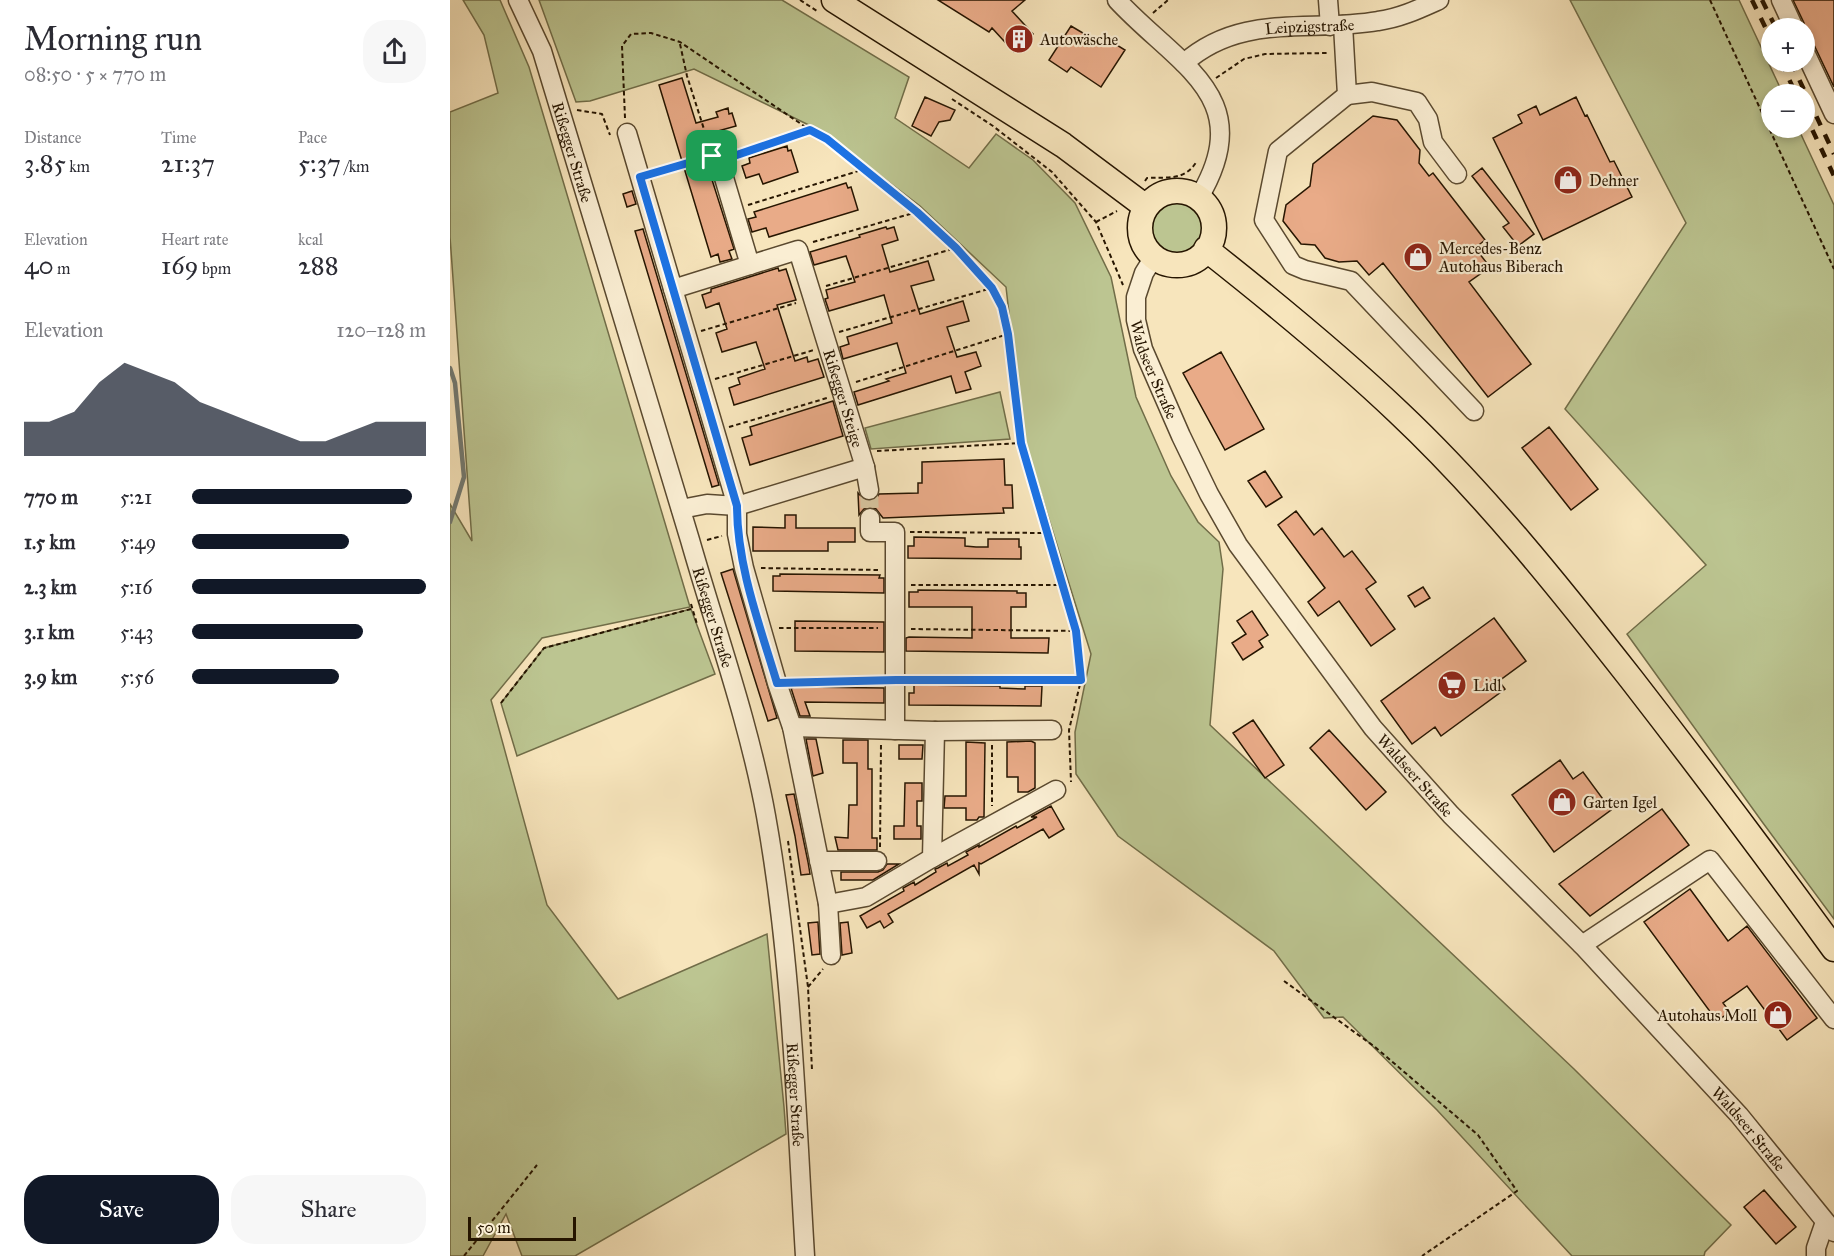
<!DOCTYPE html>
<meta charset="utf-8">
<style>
body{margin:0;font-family:"IM FELL Great Primer",serif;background:#f7f7f7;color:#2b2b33;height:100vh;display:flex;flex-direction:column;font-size:22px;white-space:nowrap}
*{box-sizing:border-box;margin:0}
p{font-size:20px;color:#7c7c81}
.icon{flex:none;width:33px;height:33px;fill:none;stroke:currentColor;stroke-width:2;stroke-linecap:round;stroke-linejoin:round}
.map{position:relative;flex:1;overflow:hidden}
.details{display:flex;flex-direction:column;background:#fff;width:450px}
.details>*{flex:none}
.controls{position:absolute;left:1311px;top:18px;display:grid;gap:12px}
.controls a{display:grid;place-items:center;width:54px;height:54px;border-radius:50%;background:#fff;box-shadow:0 3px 9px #0003;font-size:30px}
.scale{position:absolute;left:18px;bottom:15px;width:108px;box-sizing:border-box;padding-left:6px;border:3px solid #261500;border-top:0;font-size:16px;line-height:21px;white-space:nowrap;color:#261500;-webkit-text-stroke:4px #faeed3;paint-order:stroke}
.pin{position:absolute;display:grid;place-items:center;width:51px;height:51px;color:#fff;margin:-26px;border-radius:12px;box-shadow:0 3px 9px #0006}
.round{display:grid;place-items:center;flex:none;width:63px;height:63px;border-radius:24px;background:#f7f7f7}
.overview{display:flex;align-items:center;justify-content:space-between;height:102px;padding:0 24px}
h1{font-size:33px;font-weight:600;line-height:45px}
.stats{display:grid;grid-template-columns:repeat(3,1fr);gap:9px;height:102px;padding:6px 24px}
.stats div{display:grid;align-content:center}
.stats b{font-size:26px;font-weight:600}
.stats small{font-size:16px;font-weight:400}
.stats p{font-size:16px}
.chart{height:168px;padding:12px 24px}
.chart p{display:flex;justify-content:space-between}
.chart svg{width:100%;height:108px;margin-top:6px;fill:#111827;opacity:.7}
.button{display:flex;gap:12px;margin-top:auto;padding:12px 24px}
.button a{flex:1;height:69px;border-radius:24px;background:#111827;color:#fff;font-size:24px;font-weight:600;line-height:69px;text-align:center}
.button a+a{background:#f7f7f7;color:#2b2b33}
ul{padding:0 24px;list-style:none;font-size:20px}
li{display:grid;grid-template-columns:96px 72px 1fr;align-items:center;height:45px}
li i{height:15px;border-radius:8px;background:#111827}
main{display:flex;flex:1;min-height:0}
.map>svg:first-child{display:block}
.green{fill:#bcc591;stroke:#716d48;stroke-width:1.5}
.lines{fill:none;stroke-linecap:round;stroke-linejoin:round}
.stream{stroke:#727971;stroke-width:4.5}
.building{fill:#e9ab88;stroke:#261500;stroke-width:1.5}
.minor-tunnel{stroke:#d8c6a0;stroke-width:18;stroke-dasharray:18 9;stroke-linecap:butt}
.minor-casing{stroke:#5a492f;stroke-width:21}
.major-casing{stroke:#261500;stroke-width:27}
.path{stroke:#261500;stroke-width:2;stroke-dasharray:4.5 3;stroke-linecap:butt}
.minor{stroke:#faeed3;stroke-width:18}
.major{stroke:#f7e5bc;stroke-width:24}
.rail{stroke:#261500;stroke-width:4.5;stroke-dasharray:10 10;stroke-linecap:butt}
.route-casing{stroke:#fff;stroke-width:12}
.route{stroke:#1a73e8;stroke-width:8}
.labels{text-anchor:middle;stroke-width:4.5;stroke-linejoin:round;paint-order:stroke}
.street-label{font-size:16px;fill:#261500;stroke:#faeed3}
.poi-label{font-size:16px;fill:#261500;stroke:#faeed3;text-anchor:start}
</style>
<main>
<section class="details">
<div class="overview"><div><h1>Morning run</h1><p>08:50 · 5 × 770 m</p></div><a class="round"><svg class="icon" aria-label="share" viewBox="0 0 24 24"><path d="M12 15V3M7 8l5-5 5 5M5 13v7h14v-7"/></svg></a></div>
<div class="stats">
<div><p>Distance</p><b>3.85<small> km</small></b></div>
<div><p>Time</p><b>21:37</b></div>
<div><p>Pace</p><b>5:37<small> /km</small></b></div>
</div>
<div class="stats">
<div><p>Elevation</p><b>40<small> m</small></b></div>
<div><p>Heart rate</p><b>169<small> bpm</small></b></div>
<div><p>kcal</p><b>288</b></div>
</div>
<div class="chart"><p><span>Elevation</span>120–128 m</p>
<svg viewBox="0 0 160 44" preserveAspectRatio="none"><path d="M0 44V30L10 30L20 26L30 14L40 6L50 10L60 14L70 22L80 26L90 30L100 34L110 38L120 38L130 34L140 30L150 30L160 30V44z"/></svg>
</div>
<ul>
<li><b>770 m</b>5:21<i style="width:94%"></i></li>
<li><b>1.5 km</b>5:49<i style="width:67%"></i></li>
<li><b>2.3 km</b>5:16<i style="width:100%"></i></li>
<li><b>3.1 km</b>5:43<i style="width:73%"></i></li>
<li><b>3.9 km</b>5:56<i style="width:63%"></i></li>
</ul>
<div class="button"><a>Save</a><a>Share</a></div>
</section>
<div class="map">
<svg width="1384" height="1256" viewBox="0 0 1384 1256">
<rect width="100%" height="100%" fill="#f7e5bc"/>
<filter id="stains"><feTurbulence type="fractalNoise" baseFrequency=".00333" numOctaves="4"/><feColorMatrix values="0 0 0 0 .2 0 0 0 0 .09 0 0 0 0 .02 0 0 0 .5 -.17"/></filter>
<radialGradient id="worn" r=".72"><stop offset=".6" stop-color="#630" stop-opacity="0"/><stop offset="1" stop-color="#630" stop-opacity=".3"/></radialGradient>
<path class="green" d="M13 0H50L79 67 240 607 92 638 41 700 97 905 168 999 317 934 334 1107 336 1134 125 1256H72L56 1214 33 1256H0V504L22 541 0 237V112L48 93 34 35Z
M89 0H332L459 77 445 118 519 168 546 134 583 160 625 203 661 277 686 397 721 476 748 522 769 542 773 569 760 725 1124 1069 1281 1225 1255 1252 1254 1256H1122L987 1110 893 1017 874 1018 824 951 668 836 626 774 625 732 641 654 573 436 556 287 470 206 373 132 244 69 140 101 126 102Z
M1120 0H1289L1333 94H1322V128H1348L1384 205V919L1313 823 1177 634 1256 565 1115 409 1236 223Z
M700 228a26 26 0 1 1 52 0a26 26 0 1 1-52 0Z
M550 392 560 439 421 449 415 428Z
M241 609 265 674 67 756 51 703 94 648Z"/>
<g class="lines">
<path class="stream" d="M0 368 5 383 14 477 0 522"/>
</g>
<path class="building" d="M488 0H575L562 11 583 34 564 52 542 28 539 32Z
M1343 0H1384V87L1364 45 1358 40 1354 33V23Z
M621 26 653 45 657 39 675 50 651 87 621 67 617 72 599 60Z
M232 78 246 123 268 117 266 112 278 108 279 114 282 113 286 126 250 136 252 142H250L284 249 279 251 282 259 270 262 268 254 261 257 209 85Z
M475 97 505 110 500 120 489 122 481 136 462 126Z
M1126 97 1135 116 1137 115 1160 162 1164 161 1182 197 1093 240 1043 138 1072 123 1068 115 1086 106 1090 115Z
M923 116 947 120 970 150 969 163 979 176 983 173 1035 240 1025 248 1040 267 1019 282 1081 364 1038 397 933 263 919 275 907 261 889 262 875 258 865 245 851 244 833 221 836 205 860 186 863 164Z
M337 146 338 151 341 150 348 172 313 184 309 174 296 178 292 166 300 163 299 158Z
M1032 168 1084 234 1068 246 1053 227 1059 223 1022 176Z
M396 183 398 188 401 187 408 210 319 237 316 228 302 232 298 219 306 217 304 212Z
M182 191 186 204 177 207 173 194Z
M436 227 437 229 444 227 448 240 432 245 440 272 478 261 484 280 461 286 470 314 513 301 519 321 497 327 507 357 526 352 531 366 515 372 521 389 506 393 501 376 408 405 404 392 439 381 436 379 456 373 447 343 393 359 390 347 399 344 397 337 442 323 434 295 379 311 375 299 378 298 376 290 405 282 396 256 364 265 360 252 410 237 409 235Z
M193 229 269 485 262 487 185 231Z
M328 268 329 271 336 269 346 300 327 305 345 361 357 357 358 362 368 359 374 377 284 405 279 388 290 384 288 378 315 369 306 342 272 352 266 333 277 329 269 303 256 308 252 295 261 292V289Z
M771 352 814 429 775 450 733 373Z
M383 401 393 436 300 465 292 438 302 435 300 427Z
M1099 427 1148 489 1121 510 1072 448Z
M554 459 555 485H562L563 508H553L554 513 433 518 426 509 419 507 414 509 409 515 408 493 415 500 420 501 426 499 429 494 468 493V483H472V462Z
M815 471 832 497 816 507 798 481Z
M846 511 864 535 872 528 894 557 902 551 926 582 916 589 945 629 921 646 889 601 868 616 858 602 875 588 828 525Z
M335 515H346V528H405V542H378V551H303V527L335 528Z
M464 537 515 538V546L526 547H538V539H569V547H571V559L458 558V546H464Z
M283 569 327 718 318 721 271 573Z
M330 574 430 575 429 578H434V593L323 591V576H330Z
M973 587 980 598 965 607 958 596Z
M468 590 567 591V593H576V607H561V638H599L598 653 456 651V638L459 637 522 638V607H459V592H468Z
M802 611 818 635 809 641 813 647 793 660 782 643 796 634 787 621Z
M1044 618 1076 661 1049 681 1055 689 991 736 985 727 962 744 931 701Z
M345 621 434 622V652L345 651Z
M464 685 550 686V688L575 689V686H592L591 706 459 705V693H464Z
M349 686 350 687 434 688V703L355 702 360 716H350L341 688Z
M803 720 834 765 815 778 783 733Z
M879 730 936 792 916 810 860 748Z
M356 739H366L373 773 363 776Z
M393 740H418V769H422V838H427V850H388L385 837 398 838 399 805H407V763H393Z
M581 741 585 743V788L578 792H568V777H557V742Z
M516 742 535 743 534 817H529L527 820H516V808H494L495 796H516Z
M449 745H473L472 759H449Z
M1110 760 1123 779 1133 772 1161 810 1104 852 1062 795Z
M455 783H472V801H467V826H471V839H444V826H454Z
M344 794 358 862 360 874 351 875 345 836 336 795Z
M601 806 614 829 599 838 593 829 531 864 529 863V874L524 865 438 914 443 922 434 928 430 921 417 928 410 916 454 891 453 888 464 882 465 885 486 872 485 869 488 868 497 863 498 866 518 855 516 852 529 845V847L566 826 567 828 587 817H581Z
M1212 809 1239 845 1140 916 1109 884Z
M437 864H449L423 880H391V872H428L433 870Z
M1240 889 1278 941 1297 926 1367 1018 1337 1040 1297 986 1273 1003 1280 1012 1267 1021 1194 922Z
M368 922 370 954 362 955 358 923Z
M398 922 402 953 392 955 390 923Z
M1314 1190 1346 1227 1326 1244 1294 1207Z"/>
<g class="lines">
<path class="minor-tunnel" d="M419 490 420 518"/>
<g class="minor-casing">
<g id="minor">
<path id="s1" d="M68 0 92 51C141 214 192 377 240 540 266 631 299 722 316 816 342 961 346 1109 355 1256"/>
<path d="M667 0C728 66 810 97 748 199"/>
<path d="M878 0 880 26"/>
<path d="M1331 0 1344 28"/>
<path d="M893 25 897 95 828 151 814 220 843 265 855 270 901 281 1024 411"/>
<path d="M1354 50 1384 114"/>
<path id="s2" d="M734 63C792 12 859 33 928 21 950 18 969 9 989 0"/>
<path d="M897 95 922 92 967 102 978 119 983 142 1007 174"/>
<path d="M177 133 287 506 257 504 231 509"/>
<path d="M269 161 300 265"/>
<path id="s3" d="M704 257 694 273 686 297V320L693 349 731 436 759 494 788 545 923 728 1001 815 1132 945 1289 1115 1384 1232"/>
<path id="s4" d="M223 289 348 250 415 467 419 490"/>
<path d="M420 518V532H445V730"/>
<path d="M342 727 485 731 602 730"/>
<path d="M482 858 606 790"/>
<path d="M369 861H427"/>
<path d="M378 904 416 897 482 858 485 731"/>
<path d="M1132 945 1260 860 1384 1019"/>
<path d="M381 955 378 904 342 727 327 683 294 568 287 534V506L415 467"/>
<path d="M1366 1256V1248L1375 1222"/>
</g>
</g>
<g class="major-casing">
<path id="major" d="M384 0 613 145 696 207
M690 228a37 37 0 1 1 74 0a37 37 0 1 1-74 0Z
M756 249C822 301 887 354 948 412 1034 493 1109 587 1182 680 1251 769 1318 858 1384 949"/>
</g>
<path class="path" d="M350 0 367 11
M1260 0 1384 269
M703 13 718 0
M230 44 237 76 260 148
M766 78 794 59 815 54 877 53
M502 99 543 126 602 172 646 222 673 285
M127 110 152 114 160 135
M175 118 172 46 181 34 201 33 230 42 360 130 377 139 467 212 506 248 542 288 552 307 558 334 571 443 626 631 631 680 619 730 621 782
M283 156 360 130
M204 173 253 159
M695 181 697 178C718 177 735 181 747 161
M298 205 415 169
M646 222 667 211
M363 242 467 212
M376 286 506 248
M251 331 346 303
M389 332 542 288
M265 379 364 350
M406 382 558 334
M279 427 377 398
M427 451 571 443
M460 532 596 533
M257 540 272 536
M311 568 428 570
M461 585H611
M241 604 247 624
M329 628H428
M461 629 626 631
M461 680H630
M344 683 429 680
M51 703 94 648 241 609
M542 745V806
M338 841 358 987 362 1070
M430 847 431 744
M834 981 925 1047 1028 1135 1067 1191 972 1256
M358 987 373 969
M14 1256 87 1165"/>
<use href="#minor" class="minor"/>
<use href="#major" class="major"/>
<path class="rail" d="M1302 0 1322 41
M1312 0 1326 28
M1331 62 1346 94
M1341 62 1384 154
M1354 112 1384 176"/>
</g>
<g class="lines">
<g class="route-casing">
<path id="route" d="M360 130 377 139 467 212 506 248 542 288 552 307 558 334 571 443 626 631 631 680H446L327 683C310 626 287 566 287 506L190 177 262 156 263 159 269 161Z"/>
</g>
<use href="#route" class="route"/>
</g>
<defs>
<g id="building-disc" transform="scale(1.5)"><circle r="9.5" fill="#8f2418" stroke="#faeed3"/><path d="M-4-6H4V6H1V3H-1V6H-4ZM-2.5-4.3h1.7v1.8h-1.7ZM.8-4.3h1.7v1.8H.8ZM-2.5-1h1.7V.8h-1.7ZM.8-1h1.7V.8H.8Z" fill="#fff"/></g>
<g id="shop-disc" transform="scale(1.5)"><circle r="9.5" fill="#8f2418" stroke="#faeed3"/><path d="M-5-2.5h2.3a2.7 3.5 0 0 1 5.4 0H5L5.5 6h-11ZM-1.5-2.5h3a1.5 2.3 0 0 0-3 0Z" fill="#fff"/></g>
<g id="supermarket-disc" transform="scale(1.5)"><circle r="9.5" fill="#8f2418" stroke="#faeed3"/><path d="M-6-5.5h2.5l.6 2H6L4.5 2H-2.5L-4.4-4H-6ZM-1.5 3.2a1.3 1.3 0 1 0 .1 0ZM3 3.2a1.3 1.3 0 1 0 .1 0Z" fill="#fff"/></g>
</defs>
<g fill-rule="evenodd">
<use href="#building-disc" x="569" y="39"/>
<use href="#shop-disc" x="1118" y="180"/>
<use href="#shop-disc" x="968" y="257"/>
<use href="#supermarket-disc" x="1002" y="685"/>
<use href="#shop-disc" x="1112" y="802"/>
<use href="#shop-disc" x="1328" y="1015"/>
</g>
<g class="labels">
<g class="street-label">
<text dy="6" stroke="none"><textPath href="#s2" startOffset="134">Leipzigstraße</textPath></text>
<text dy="6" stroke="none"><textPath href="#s1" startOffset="162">Rißegger Straße</textPath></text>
<text dy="6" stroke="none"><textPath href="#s3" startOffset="120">Waldseer Straße</textPath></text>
<text dy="6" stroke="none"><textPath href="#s4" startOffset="286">Rißegger Steige</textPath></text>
<text dy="6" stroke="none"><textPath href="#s1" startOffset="648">Rißegger Straße</textPath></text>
<text dy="6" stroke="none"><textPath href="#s3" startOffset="606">Waldseer Straße</textPath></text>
<text dy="6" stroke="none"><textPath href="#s1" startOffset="1134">Rißegger Straße</textPath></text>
<text dy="6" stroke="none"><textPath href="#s3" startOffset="1092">Waldseer Straße</textPath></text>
</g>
<g class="poi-label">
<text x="590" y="45">Autowäsche</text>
<text x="1139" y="186">Dehner</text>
<text x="989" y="254">Mercedes-Benz<tspan x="989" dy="18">Autohaus Biberach</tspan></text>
<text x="1023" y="691">Lidl</text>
<text x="1133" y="808">Garten Igel</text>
<text x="1307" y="1021" text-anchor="end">Autohaus Moll</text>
</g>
</g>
<rect width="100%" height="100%" filter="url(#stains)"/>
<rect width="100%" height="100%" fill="url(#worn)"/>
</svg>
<div class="controls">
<a>+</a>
<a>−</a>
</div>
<div class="scale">50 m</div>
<div class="pin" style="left:262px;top:156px;background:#1e9e55"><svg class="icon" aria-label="arrive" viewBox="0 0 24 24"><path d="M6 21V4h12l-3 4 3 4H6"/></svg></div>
</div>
</main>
